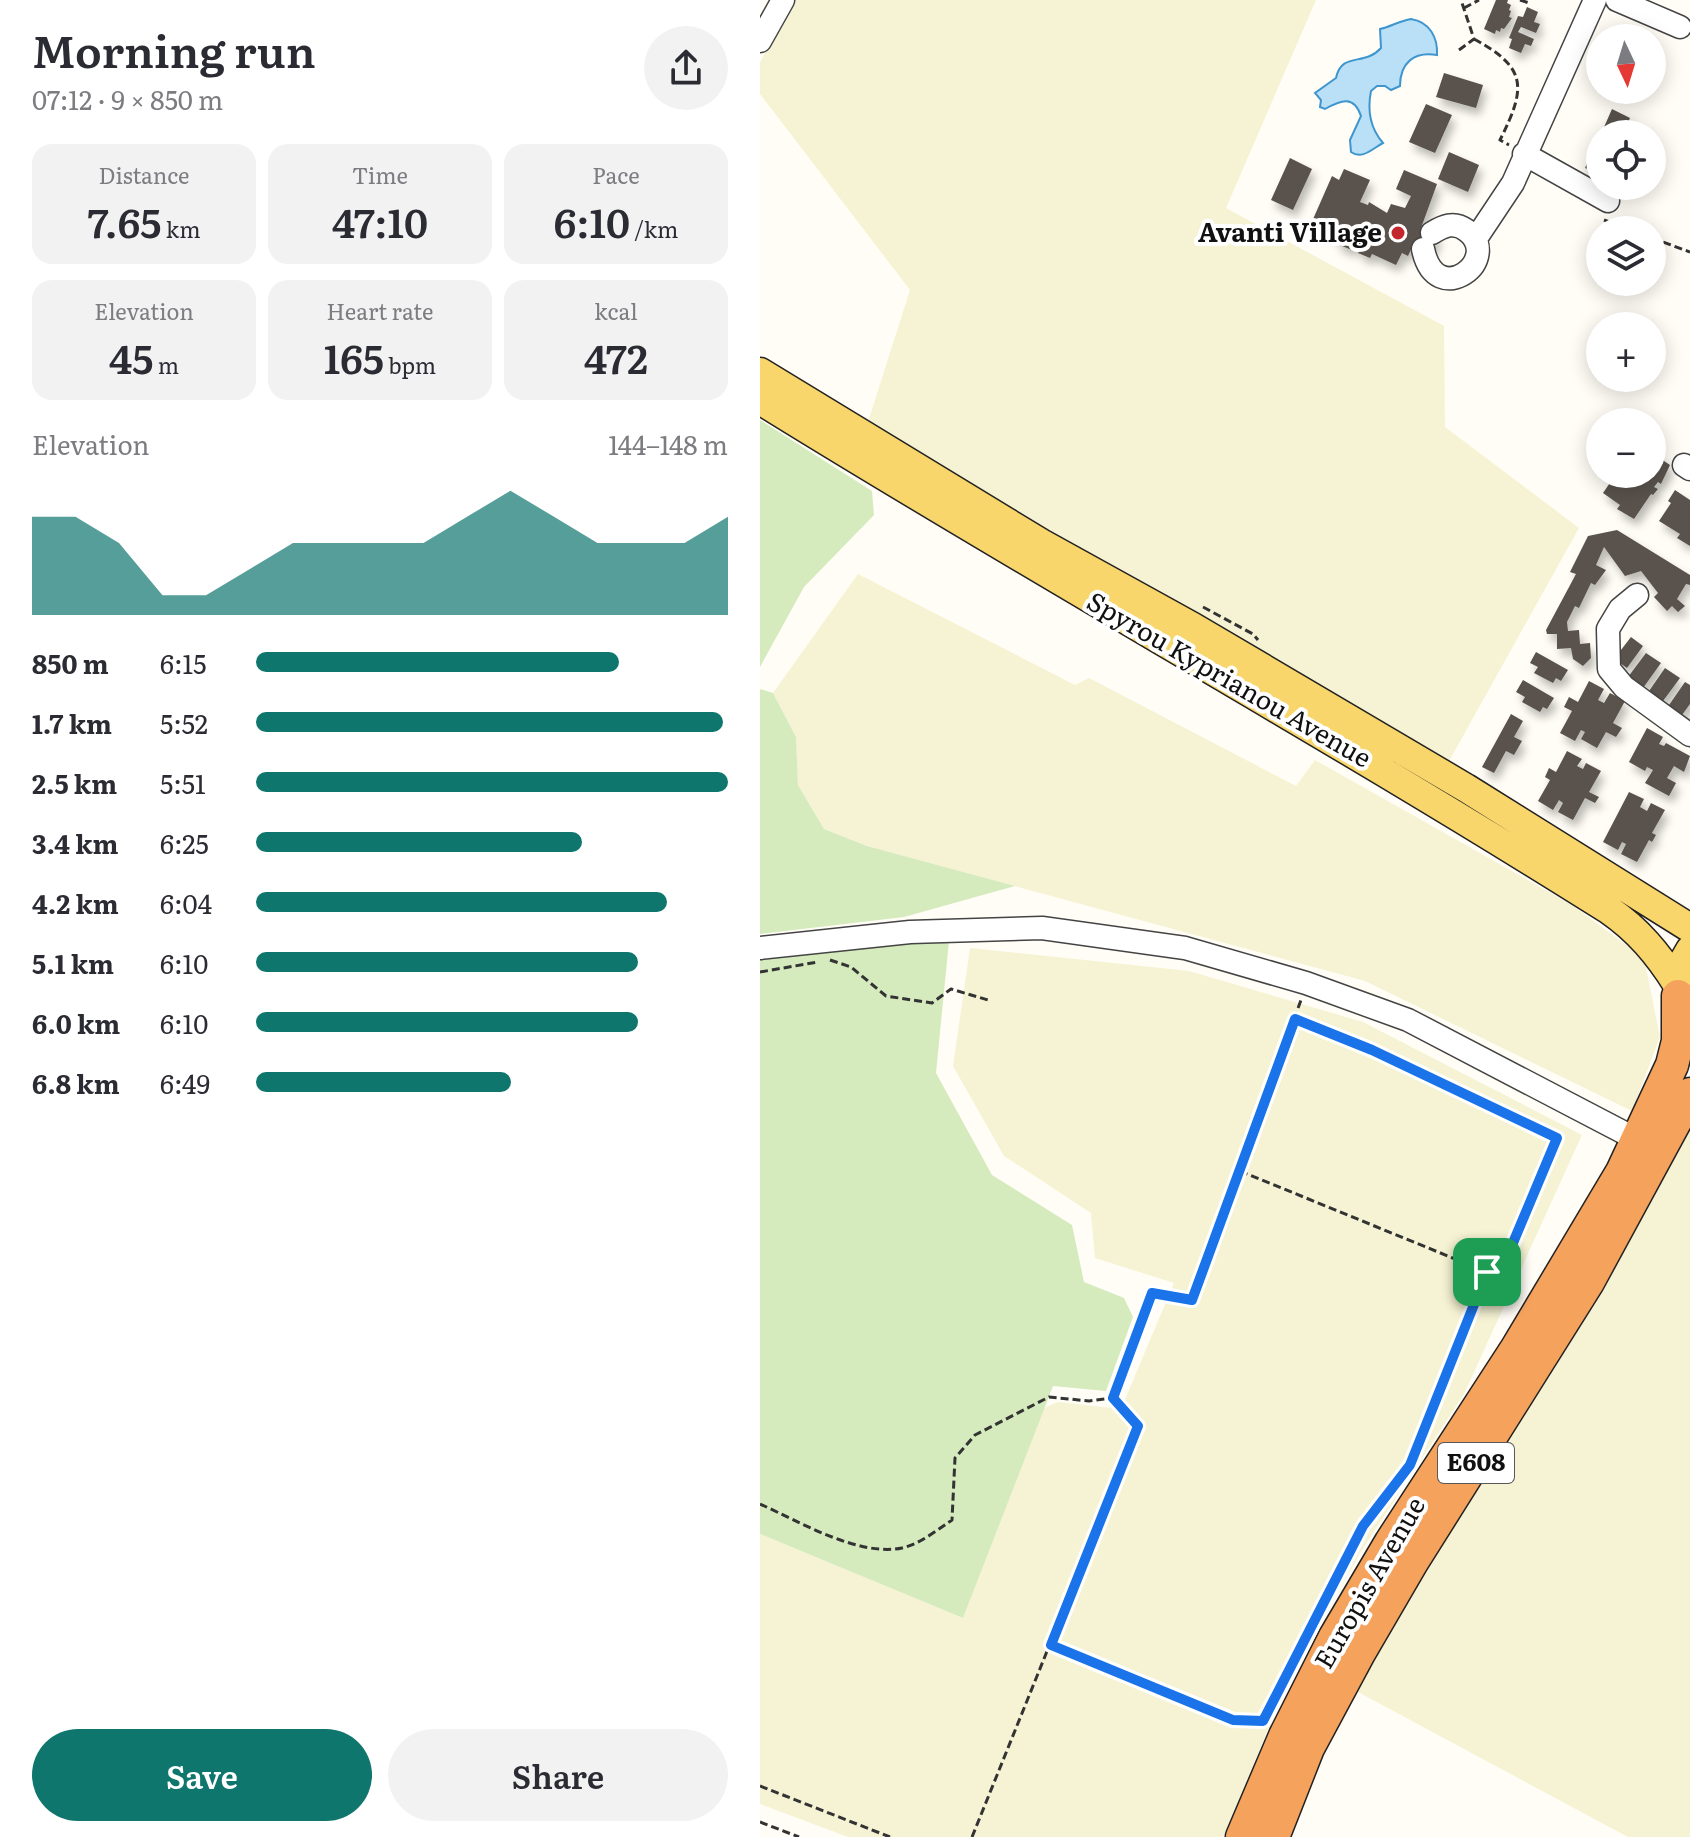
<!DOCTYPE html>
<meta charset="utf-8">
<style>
body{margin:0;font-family:Literata,serif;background:#f2f2f3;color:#2b2b33;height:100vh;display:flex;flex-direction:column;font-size:30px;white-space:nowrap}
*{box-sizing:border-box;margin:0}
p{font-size:26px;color:#7c7c81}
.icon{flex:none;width:44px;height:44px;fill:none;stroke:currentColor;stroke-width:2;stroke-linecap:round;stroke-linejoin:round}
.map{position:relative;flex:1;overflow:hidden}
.panel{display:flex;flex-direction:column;background:#fff;width:760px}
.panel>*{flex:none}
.needle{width:52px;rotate:176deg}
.buttons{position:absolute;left:826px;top:24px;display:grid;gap:16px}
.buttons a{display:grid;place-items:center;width:80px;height:80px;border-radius:50%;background:#fff;box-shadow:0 4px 20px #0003;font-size:40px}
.pin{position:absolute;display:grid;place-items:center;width:68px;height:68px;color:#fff;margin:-34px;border-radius:16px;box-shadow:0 4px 12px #0006}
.round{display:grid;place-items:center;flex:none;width:84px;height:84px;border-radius:42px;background:#f2f2f3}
.overview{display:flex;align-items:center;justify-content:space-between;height:136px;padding:0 32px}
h1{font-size:44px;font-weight:600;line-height:60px}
.metrics{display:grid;grid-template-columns:repeat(3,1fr);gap:12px;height:136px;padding:8px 32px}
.metrics div{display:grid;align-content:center;border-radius:20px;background:#f2f2f3;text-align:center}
.metrics b{font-size:40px;font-weight:600}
.metrics small{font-size:22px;font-weight:400}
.metrics p{font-size:22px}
.chart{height:224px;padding:16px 32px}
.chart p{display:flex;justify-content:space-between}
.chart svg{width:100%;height:144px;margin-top:8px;fill:#0f766e;opacity:.7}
.button{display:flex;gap:16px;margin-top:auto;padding:16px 32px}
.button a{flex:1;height:92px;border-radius:48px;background:#0f766e;color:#fff;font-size:32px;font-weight:600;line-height:92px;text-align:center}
.button a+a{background:#f2f2f3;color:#2b2b33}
ul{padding:0 32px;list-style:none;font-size:26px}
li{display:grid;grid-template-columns:128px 96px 1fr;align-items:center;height:60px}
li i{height:20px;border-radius:10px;background:#0f766e}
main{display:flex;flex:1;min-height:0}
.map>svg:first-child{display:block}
.farmland{fill:#f6f3d4}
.green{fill:#d5ebbd}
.water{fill:#b9e0f7;stroke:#3f96cf;stroke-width:2}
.building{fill:#5a524d;filter:url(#shadow)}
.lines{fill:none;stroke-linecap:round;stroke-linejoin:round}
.minor-casing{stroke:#444;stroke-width:25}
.major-casing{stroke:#222;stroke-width:31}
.highway-casing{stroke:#222;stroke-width:35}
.path{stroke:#333;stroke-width:3;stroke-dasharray:8 4;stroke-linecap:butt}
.minor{stroke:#fff;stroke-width:22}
.major{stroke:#f9d66b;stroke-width:28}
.highway{stroke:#f5a25d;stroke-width:32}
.route-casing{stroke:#fff;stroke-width:16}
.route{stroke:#1a73e8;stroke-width:10}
.poi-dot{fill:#c4262e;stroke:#fff;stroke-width:3}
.labels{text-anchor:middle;stroke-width:8;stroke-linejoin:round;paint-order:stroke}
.shield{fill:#fff;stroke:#585858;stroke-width:2}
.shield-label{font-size:24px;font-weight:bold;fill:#111}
.poi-label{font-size:26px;font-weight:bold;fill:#111;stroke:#fff;text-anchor:end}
.street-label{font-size:26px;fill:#111;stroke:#fff}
</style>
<main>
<section class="panel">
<div class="overview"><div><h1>Morning run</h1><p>07:12 · 9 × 850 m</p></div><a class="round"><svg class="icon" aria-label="share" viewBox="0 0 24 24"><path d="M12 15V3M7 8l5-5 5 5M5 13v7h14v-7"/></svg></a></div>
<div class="metrics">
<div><p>Distance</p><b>7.65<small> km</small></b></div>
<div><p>Time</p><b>47:10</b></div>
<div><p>Pace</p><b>6:10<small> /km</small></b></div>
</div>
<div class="metrics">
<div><p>Elevation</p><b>45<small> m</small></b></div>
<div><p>Heart rate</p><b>165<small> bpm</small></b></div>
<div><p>kcal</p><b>472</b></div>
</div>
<div class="chart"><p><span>Elevation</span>144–148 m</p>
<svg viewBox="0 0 160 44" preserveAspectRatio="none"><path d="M0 44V14L10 14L20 22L30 38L40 38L50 30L60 22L70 22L80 22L90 22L100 14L110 6L120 14L130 22L140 22L150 22L160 14V44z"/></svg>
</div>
<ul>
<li><b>850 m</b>6:15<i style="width:77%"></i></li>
<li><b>1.7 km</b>5:52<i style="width:99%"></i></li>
<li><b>2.5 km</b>5:51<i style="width:100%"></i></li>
<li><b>3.4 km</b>6:25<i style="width:69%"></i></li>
<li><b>4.2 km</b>6:04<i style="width:87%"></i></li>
<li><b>5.1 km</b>6:10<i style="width:81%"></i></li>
<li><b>6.0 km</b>6:10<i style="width:81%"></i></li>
<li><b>6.8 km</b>6:49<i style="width:54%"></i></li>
</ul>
<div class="button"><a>Save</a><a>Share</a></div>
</section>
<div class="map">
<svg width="930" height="1837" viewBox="0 0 930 1837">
<defs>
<filter id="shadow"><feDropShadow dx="4" dy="7" stdDeviation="4" flood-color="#0004"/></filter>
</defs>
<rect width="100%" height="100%" fill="#fffdf5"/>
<path class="farmland" d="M35 0H556L466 208 684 326 685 427 819 528 688 763 107 425 150 290 0 94V62Z
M98 574 315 685 329 678 536 786 555 760 812 905 884 958 900 1037 872 1111 605 981 107 846 64 829 38 785 36 737 13 693Z
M210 948 429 971 603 1022 822 1135 704 1394 600 1553 523 1694 463 1837H88L0 1804V1534L203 1618 282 1409 298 1402 361 1409 414 1283 335 1258 331 1213 244 1156 193 1066Z
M930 1123V1837H868L598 1692 634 1616 793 1371 888 1204Z"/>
<path class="green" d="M0 420 112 491 114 515 44 587 0 667Z
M0 689 13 693 36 737 38 785 64 829 107 846 255 886 144 917 0 934Z
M189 941 176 1073 232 1175 312 1225 324 1282 364 1298 373 1317 346 1391 293 1386 203 1618 0 1534V958L143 943Z"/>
<path class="water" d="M651 19C670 22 678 38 677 55 654 51 640 63 640 86L631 90 625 86H617L611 91C607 111 610 128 623 143 612 149 602 160 591 152L590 140 601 116C594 95 581 100 565 109L560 107 561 100 555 93 576 78C582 51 604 67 621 48L620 29C630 27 639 21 651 19Z"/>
<path class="building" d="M736 0H748L747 3 751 5 749 10 751 11 749 17 752 18 744 29 741 28 740 32 736 30 735 34 724 29Z
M767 7 778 12 774 22 780 24 776 33 761 27 758 32 774 39 771 46 765 44 761 53 749 48 752 39 749 38 758 16 763 17Z
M684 73 723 85 716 108 676 97Z
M666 104 692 115 675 153 649 142Z
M852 109 870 118 863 134H841Z
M840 135V174L825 168Z
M689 152 719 165 708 192 678 179Z
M530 158 552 169 533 210 511 200Z
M584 169 610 180 600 202 608 205 609 202 627 213 631 204 645 208 651 196 636 189 644 170 677 184 661 228 678 236 671 252 653 245 648 256 642 253 636 265 612 254 610 258 598 253 600 249 594 246 592 250 577 244 579 238 550 226 572 176 579 180Z
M892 453 910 465 901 484 898 482 894 487 898 489 893 495 891 494 874 519 857 509 860 505 843 493 856 474H892Z
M915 490 930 500V546L917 538 920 534 899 521 911 503 908 501Z
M857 530 930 575V585L926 584 917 599 925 606 918 612 912 606 907 611 894 597 898 593 881 571 865 576 844 547 836 565 846 570 835 585 831 583 819 608 815 606 807 622 808 631 819 630 820 644 830 643 831 658 823 666 813 659 811 648 797 649V634H787L786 630 816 574 810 572 828 536Z
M871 637 883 646 867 668 854 659Z
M776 652 808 670 801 681 796 678 793 683 774 673 778 667 770 663Z
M886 653 901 663 883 688 868 677Z
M905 668 920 678 903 701 889 691Z
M763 680 794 698 787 709 783 707 780 712 762 702 765 697 756 692Z
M829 681 844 689 838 700 844 703 850 693 865 701 853 723 862 728 856 737 846 732 837 748 821 739 825 732 821 730 815 741 800 733 812 711 804 707 809 697 818 702Z
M925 682 930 685V704L922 715 909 705Z
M751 714 763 721 754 737 762 741 754 755 746 751 734 773 722 767Z
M887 728 903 737 899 744 904 746 906 743 930 756 924 772 914 766 907 778 916 783 909 796 885 783 893 770 887 767 885 771 869 762Z
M807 751 822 759 817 766 823 769 826 763 841 771 829 792 839 797 835 803 825 798 813 820 798 812 803 803 799 800 793 810 778 801 790 780 785 777 789 768 796 772Z
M869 792 884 799 880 807 887 811 891 803 905 810 892 833 896 835 892 842 889 840 877 862 861 854 866 844 862 842 858 850 843 842Z"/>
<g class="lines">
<g class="minor-casing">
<path id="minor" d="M857 0 920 27
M0 41 23 0
M764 154 848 201
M715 240 753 183 835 0
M663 249C676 312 745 258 706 230 694 221 683 226 672 233
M924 465 930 469
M877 595 860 609 848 629 849 669 864 687 930 735
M0 948 150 932 282 928 425 948 546 983 648 1020 878 1140"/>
</g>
<g class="major-casing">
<path id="major" d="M0 372 281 543 433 627 706 788 930 928
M0 400C280 574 570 734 849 910 878 930 898 954 917 984
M918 994 919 969 930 950"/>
</g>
<g class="highway-casing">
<path id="highway" d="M482 1837 525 1736 575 1637 631 1542 757 1348 862 1172 912 1065 918 1041V996
M513 1837 548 1748 599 1653 652 1562 828 1282 930 1094"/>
</g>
<path class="path" d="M760 0 769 3
M704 8 719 0
M714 39C768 68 766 88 740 140L749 145
M699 50 714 39 701 0
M844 220 871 230
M892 238 930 252
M443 607 493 634 498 640
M70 960 91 967 126 996 172 1003 191 989 228 1000
M0 972 58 962
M480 1171 727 1272 742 1269 797 1138 612 1050 535 1019
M0 1504C40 1522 99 1557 142 1548 160 1544 177 1530 192 1520L195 1458 215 1435 289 1397 329 1401 353 1398 392 1293 432 1300 541 1000
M555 1622 603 1526 650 1465 727 1272
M291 1645 473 1720 503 1721 510 1711
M0 1786 130 1837
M0 1822 39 1837
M212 1837 378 1426 354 1398"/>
<use href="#minor" class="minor"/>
<use href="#major" class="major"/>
<use href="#highway" class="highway"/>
</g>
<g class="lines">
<g class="route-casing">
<path id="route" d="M535 1019 612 1050 797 1138 742 1269 727 1272 650 1465 603 1526 503 1721 473 1720 291 1645 378 1426 353 1398 392 1293 432 1300Z"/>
</g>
<use href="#route" class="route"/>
</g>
<circle class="poi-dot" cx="638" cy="233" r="8"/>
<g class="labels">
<rect class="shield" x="678" y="1443" width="76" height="40" rx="6"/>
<g class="shield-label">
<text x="716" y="1471">E608</text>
</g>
<g class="poi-label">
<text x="622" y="242">Avanti Village</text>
</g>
<g class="street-label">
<text transform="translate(469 680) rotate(30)" y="9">Spyrou Kyprianou Avenue</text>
<text transform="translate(610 1583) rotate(-60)" y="9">Europis Avenue</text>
</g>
</g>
</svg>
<div class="buttons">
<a><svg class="needle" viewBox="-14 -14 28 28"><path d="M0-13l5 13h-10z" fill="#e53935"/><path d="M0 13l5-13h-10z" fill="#7c7c81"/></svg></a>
<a><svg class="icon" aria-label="locate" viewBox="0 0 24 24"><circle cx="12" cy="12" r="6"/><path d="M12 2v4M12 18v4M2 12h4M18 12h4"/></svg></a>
<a><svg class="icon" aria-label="layers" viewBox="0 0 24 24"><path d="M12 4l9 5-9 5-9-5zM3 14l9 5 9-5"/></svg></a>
<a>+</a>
<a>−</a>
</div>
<div class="pin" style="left:727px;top:1272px;background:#1e9e55"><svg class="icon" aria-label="arrive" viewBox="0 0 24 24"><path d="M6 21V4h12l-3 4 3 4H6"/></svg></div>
</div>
</main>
